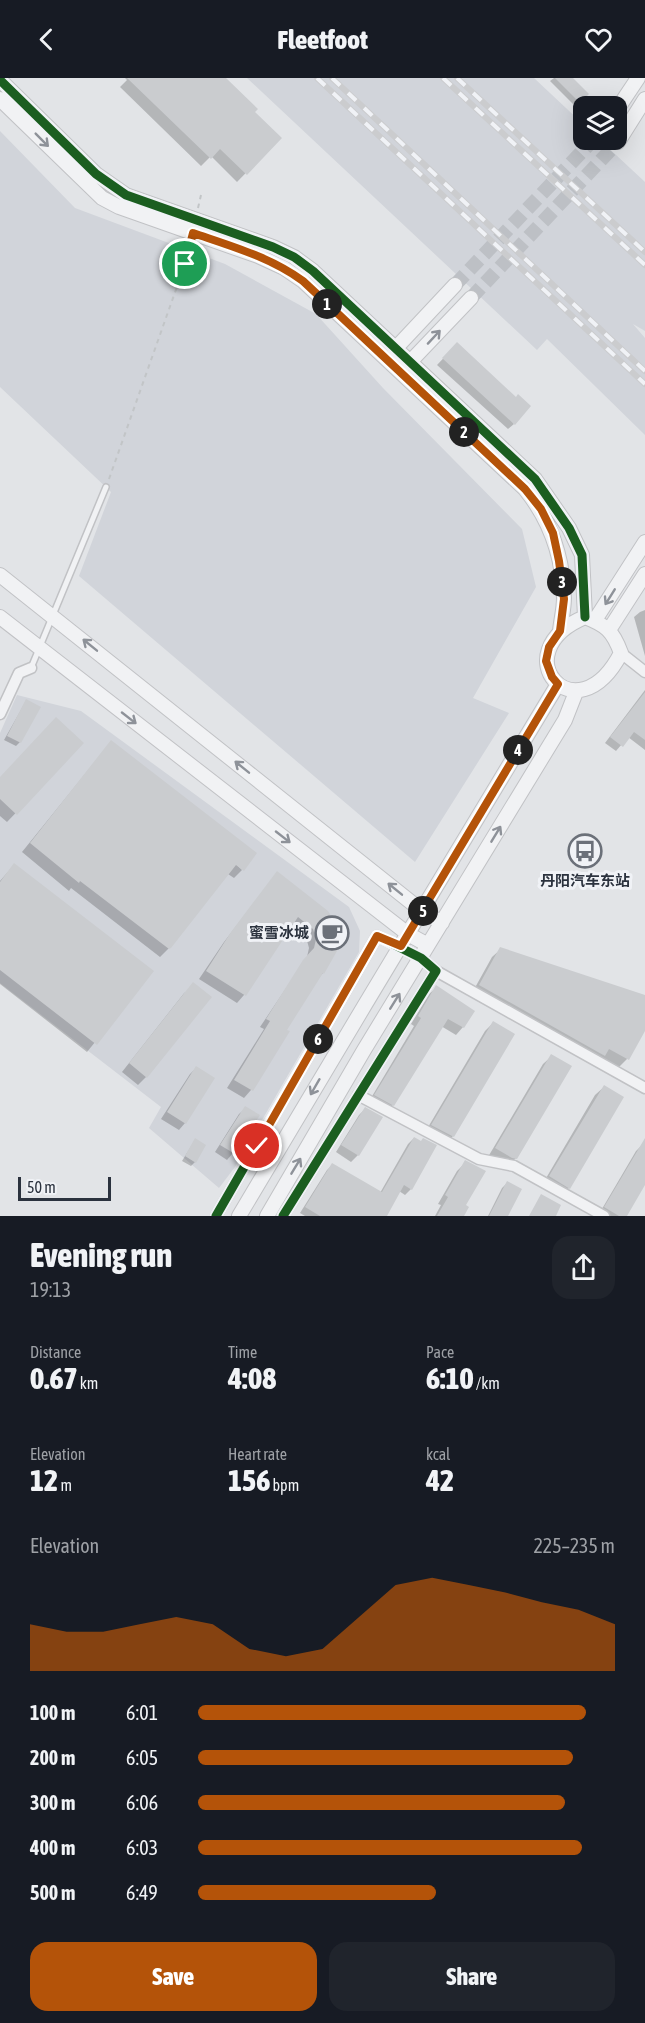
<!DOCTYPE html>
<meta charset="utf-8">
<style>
body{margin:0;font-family:"Asap Condensed","Noto Sans SC",sans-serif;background:#20242c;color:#f1f3f6;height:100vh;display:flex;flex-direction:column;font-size:22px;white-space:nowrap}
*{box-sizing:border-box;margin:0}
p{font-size:20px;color:#9ea1a6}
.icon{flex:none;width:33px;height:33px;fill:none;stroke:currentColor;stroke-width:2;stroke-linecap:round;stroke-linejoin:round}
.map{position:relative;height:1138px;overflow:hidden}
.details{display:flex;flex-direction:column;background:#171b24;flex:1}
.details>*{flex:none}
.buttons{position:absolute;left:573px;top:18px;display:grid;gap:12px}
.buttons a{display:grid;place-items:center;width:54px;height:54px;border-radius:12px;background:#171b24;box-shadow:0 6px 24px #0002;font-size:30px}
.scale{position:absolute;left:18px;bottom:15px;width:93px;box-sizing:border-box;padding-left:6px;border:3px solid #2b323e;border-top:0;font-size:16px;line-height:21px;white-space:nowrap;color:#2b323e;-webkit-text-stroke:4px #f0f2f6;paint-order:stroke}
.pin{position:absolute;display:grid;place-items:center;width:51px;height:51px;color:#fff;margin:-26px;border:3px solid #fff;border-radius:50%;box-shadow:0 2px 6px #0007}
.km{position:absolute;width:30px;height:30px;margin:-15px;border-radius:50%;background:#222;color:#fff;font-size:16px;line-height:30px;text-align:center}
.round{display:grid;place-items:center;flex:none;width:63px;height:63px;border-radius:18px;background:#20242c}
.headline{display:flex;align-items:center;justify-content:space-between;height:102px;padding:0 30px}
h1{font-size:33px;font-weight:800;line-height:45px}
.figures{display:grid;grid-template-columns:repeat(3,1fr);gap:9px;height:102px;padding:6px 30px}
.figures div{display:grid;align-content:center}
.figures b{font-size:30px;font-weight:800}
.figures small{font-size:16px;font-weight:400}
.figures p{font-size:16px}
.chart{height:168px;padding:12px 30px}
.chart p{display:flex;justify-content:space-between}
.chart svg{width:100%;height:108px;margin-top:6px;fill:#b45309;opacity:.7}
.action{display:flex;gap:12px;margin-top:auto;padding:12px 30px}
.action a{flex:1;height:69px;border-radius:18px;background:#b45309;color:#fff;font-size:24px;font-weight:800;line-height:69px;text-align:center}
.action a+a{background:#20242c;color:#f1f3f6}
ul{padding:0 30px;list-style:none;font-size:20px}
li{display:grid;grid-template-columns:96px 72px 1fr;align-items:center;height:45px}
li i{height:15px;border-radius:8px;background:#b45309}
header{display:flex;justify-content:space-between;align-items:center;height:78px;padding:0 30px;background:#171b24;font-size:27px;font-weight:800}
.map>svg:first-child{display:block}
.built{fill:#d1d4da}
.shadow{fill:#0003}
.building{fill:#cacccf}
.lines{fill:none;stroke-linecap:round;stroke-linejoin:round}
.tertiary-tunnel{stroke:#bdc0c5;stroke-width:14;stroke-dasharray:14 7;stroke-linecap:butt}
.service-casing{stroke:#c1c2c5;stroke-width:8}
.minor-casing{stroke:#c1c2c5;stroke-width:13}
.tertiary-casing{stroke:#c1c2c5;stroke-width:16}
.path{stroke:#c2c5c7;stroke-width:2;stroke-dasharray:4.5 4.5;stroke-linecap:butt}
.service{stroke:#f1f2f4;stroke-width:5}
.minor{stroke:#f1f2f4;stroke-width:10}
.tertiary{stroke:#f1f2f4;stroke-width:14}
.rail-casing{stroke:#cbccce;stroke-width:6}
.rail{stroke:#f0f2f6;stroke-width:4;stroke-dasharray:11;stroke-linecap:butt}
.cycleway-casing{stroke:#f0f2f6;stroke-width:13}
.cycleway{stroke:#1b5e20;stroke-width:9}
.oneway{stroke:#8e9299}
.route-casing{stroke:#fff;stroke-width:12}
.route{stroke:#b45309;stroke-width:8}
.labels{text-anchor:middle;stroke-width:6;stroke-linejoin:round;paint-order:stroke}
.poi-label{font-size:15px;font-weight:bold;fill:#2b323e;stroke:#f0f2f6}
</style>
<header><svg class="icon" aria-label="back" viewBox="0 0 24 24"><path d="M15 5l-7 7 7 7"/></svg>Fleetfoot<svg class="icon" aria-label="heart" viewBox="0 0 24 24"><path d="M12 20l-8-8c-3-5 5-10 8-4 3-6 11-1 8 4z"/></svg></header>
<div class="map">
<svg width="645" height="1138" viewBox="0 0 645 1138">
<rect width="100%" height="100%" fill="#e2e4e7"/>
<path class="built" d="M247 0H534L583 46 584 62H600L645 104V253L633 246 645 260V357L547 261 537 272Z
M0 53 75 130 225 186 316 236 383 310 522 451 536 509 473 620 509 635 415 784 79 498 111 414 0 309Z
M17 617 81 633 349 829 360 853 359 874 235 1089 219 1110 149 1050 161 1029 0 905V655Z"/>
<path class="shadow" d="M125 0H224L253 34 280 60 237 104 211 78 201 88 120 9 127 2Z
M554 0H570L587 16 575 28 550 3Z
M457 266 514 346 508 351 437 287Z
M645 532V578L634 539 640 534Z
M645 612V672L628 659 616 673 605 665Z
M26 623 20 664 16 668 4 662Z
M111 664 242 792 234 800 228 796 170 869 160 879 71 810 69 813 22 774Z
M82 666 7 744 0 738V700Z
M14 787 152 894 87 974 0 906V803Z
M277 795 336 873 323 895 317 902 285 952 288 954 251 1012 244 1020 227 1010 264 951 260 949 307 879 309 870 306 859 291 846 244 917 237 925 199 901 224 864Z
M501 871 645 919V950L627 981 619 989 601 979 596 985 472 915 492 879Z
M437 909 463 949 456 957 441 948 393 1027 385 1034 368 1025 414 948 411 946 429 916Z
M185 914 146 999 138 1007 122 994Z
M493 945 453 1058 444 1067 424 1056 485 953Z
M552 978 516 1080 507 1089 488 1079 543 986Z
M196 990 213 1000 185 1045 179 1052 161 1041 190 996Z
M604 1009 569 1110 560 1118 542 1107 595 1017Z
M246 1030 258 1038 233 1075 227 1082 215 1074 239 1036Z
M365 1031 381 1039 358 1077 351 1084 336 1074 359 1037Z
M414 1060 411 1111 405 1117 399 1113 385 1138H305L300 1135 327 1092 332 1087 380 1115 408 1066Z
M195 1062V1084L191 1088 182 1083Z
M642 1067 645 1068V1104L625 1138H603L599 1136 636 1073Z
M466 1084 464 1128 467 1130 463 1138H435L441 1127 438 1126 457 1093Z
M507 1105 520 1112 506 1138H488L502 1110Z"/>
<path class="building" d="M127 0H226L258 31 255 34 282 60 247 97 220 71 211 81Z
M555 0H573L589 16 580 25Z
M457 264 516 319 518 316 531 328 515 347 442 280Z
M645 614V662L634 654 623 669 610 659Z
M26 621 41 629 21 665 7 658Z
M56 639 84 665 17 737 0 721V699Z
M111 662 257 775 244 793 236 787 171 870 169 871 80 803 79 805 30 765Z
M14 785 154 893 97 967 0 892V804Z
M277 793 328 833 335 844 339 862 337 873 324 896 323 895 287 952 290 953 253 1013 234 1002 270 943 266 941 303 882 314 870 316 861 313 851 298 839 246 918 206 893 231 854Z
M500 869 645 917V953L629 982 609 971 605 978 479 907Z
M193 904 212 919 147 1000 129 985Z
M436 907 475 933 464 950 448 941 394 1028 374 1017 421 940 418 938Z
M493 943 515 956 454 1059 431 1047Z
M551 976 572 988 517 1081 512 1080 495 1070Z
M196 988 215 1000 186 1046 167 1034Z
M604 1007 624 1019 570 1111 549 1098Z
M245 1028 260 1037 235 1076 220 1067Z
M365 1029 383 1039 359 1078 341 1067Z
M414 1059 421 1063 423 1060 437 1067 412 1112 404 1107 387 1138H320L305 1129 332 1085 382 1114Z
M195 1060 206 1067 196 1085 185 1078Z
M645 1060V1107L627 1138H619L604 1129Z
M465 1082 486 1093 466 1127 469 1129 464 1138H437L448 1119 445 1117Z
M507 1103 522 1111 508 1138H489Z
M541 1116 561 1127 556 1138H529Z"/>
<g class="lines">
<path class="tertiary-tunnel" d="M455 207 593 62
M471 220 618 64"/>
<g class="service-casing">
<path id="service" d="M31 590 106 409"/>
</g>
<g class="minor-casing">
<path id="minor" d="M621 575 645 594
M0 636 19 595 31 590
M436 893 645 1010
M358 1017 479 1081 514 1088 604 1138
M216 1138 377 858 421 880 436 893 283 1138"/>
</g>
<g class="tertiary-casing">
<path id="tertiary" d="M0 2 96 96 126 117 273 169 294 179 313 193 535 401 569 450 582 477 585 539
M0 21 102 120 119 129 258 178 284 190 303 203 525 411C551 443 563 479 564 520 564 531 561 542 560 553
M616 33 638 0
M618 64 645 21
M394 277 395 271 455 207
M402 286 410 284 471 220
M0 497 422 833 442 845
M0 539 408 856 428 867
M585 539C606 547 613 553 621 575 576 662 501 574 585 539Z
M595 542 645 464
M609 552 645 496
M239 1138C344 960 452 783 558 606
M267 1138 364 972 565 642 576 614"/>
</g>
<path class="path" d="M198 130 201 117
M109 401 185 186 190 168"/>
<use href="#service" class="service"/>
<use href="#minor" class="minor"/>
<use href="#tertiary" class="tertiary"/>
<g class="rail-casing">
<path id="rail" d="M317 0 645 306
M332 0 645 293
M443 0 645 187
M457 0 645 174"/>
</g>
<use href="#rail" class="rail"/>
<g class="cycleway-casing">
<path id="cycleway" d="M0 2 96 96 126 117 273 169 294 179 313 193 535 401 569 450 582 477 585 539
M216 1138 377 858 421 880 436 893 283 1138"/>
</g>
<use href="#cycleway" class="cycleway"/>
</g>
<defs><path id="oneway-shaft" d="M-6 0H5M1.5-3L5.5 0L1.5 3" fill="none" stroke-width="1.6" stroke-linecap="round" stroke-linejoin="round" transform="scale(1.5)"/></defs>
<g class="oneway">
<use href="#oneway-shaft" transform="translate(42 62) rotate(45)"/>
<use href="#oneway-shaft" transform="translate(434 259) rotate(-47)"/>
<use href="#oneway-shaft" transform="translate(610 519) rotate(122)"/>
<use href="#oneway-shaft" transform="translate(90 567) rotate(-141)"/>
<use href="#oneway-shaft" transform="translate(129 640) rotate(38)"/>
<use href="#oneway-shaft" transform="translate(242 689) rotate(-141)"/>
<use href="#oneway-shaft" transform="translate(496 756) rotate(-59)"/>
<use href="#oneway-shaft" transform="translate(283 759) rotate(38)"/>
<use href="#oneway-shaft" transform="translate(395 811) rotate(-141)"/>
<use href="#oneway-shaft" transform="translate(395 923) rotate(-58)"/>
<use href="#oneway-shaft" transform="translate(315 1009) rotate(120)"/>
<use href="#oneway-shaft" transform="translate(296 1088) rotate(-59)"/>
</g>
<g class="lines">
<g class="route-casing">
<path id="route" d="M185 186 193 155C231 168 270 179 303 203L525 411 541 431 553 455 559 483 564 521 560 553 549 569 546 583 552 599 558 606 401 868 377 858 257 1068"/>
</g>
<use href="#route" class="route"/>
</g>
<defs>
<g id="bus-ring" transform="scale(1.725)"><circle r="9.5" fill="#f0f2f6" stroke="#6b7079" stroke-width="1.5"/><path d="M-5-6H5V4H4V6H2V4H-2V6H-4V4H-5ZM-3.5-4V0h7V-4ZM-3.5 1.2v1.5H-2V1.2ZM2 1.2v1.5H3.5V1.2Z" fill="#6b7079"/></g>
<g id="cafe-ring" transform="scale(1.725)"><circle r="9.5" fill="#f0f2f6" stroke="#6b7079" stroke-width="1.5"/><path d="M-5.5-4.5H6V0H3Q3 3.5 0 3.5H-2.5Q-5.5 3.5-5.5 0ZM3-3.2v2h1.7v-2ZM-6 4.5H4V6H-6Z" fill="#6b7079"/></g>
</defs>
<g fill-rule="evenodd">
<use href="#bus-ring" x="585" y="773"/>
<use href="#cafe-ring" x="332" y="855"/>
</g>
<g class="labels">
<g class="poi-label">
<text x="585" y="808">丹阳汽车东站</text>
<text x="309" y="860" text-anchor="end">蜜雪冰城</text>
</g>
</g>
</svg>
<div class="buttons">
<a><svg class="icon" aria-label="layers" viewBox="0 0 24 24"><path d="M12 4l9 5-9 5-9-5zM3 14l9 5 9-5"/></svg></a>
</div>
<div class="scale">50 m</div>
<div class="pin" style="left:185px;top:186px;background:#1e9e55"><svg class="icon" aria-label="arrive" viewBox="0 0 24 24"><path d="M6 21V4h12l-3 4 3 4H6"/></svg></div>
<div class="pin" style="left:257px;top:1068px;background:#d93025"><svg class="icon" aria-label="check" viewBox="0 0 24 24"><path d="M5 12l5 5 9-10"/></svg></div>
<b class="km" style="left:327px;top:226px">1</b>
<b class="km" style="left:464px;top:354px">2</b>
<b class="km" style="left:562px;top:504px">3</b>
<b class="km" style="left:518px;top:672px">4</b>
<b class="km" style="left:423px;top:833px">5</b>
<b class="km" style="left:318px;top:961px">6</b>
</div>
<section class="details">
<div class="headline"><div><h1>Evening run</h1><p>19:13</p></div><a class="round"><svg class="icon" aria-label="share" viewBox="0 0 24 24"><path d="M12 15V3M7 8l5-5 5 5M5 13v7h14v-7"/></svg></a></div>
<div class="figures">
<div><p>Distance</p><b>0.67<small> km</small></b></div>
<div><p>Time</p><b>4:08</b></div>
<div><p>Pace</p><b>6:10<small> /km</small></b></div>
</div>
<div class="figures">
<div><p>Elevation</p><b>12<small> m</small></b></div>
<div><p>Heart rate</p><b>156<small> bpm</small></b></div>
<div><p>kcal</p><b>42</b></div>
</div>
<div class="chart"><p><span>Elevation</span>225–235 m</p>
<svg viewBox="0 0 160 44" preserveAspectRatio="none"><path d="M0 44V25L10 28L20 28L30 25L40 22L50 25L60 35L70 38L80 35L90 22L100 9L110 6L120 9L130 12L140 16L150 19L160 25V44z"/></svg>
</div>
<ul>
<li><b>100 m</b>6:01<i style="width:93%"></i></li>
<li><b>200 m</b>6:05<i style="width:90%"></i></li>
<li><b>300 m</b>6:06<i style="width:88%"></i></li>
<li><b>400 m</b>6:03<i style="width:92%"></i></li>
<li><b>500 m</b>6:49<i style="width:57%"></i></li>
</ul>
<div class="action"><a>Save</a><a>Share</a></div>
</section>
